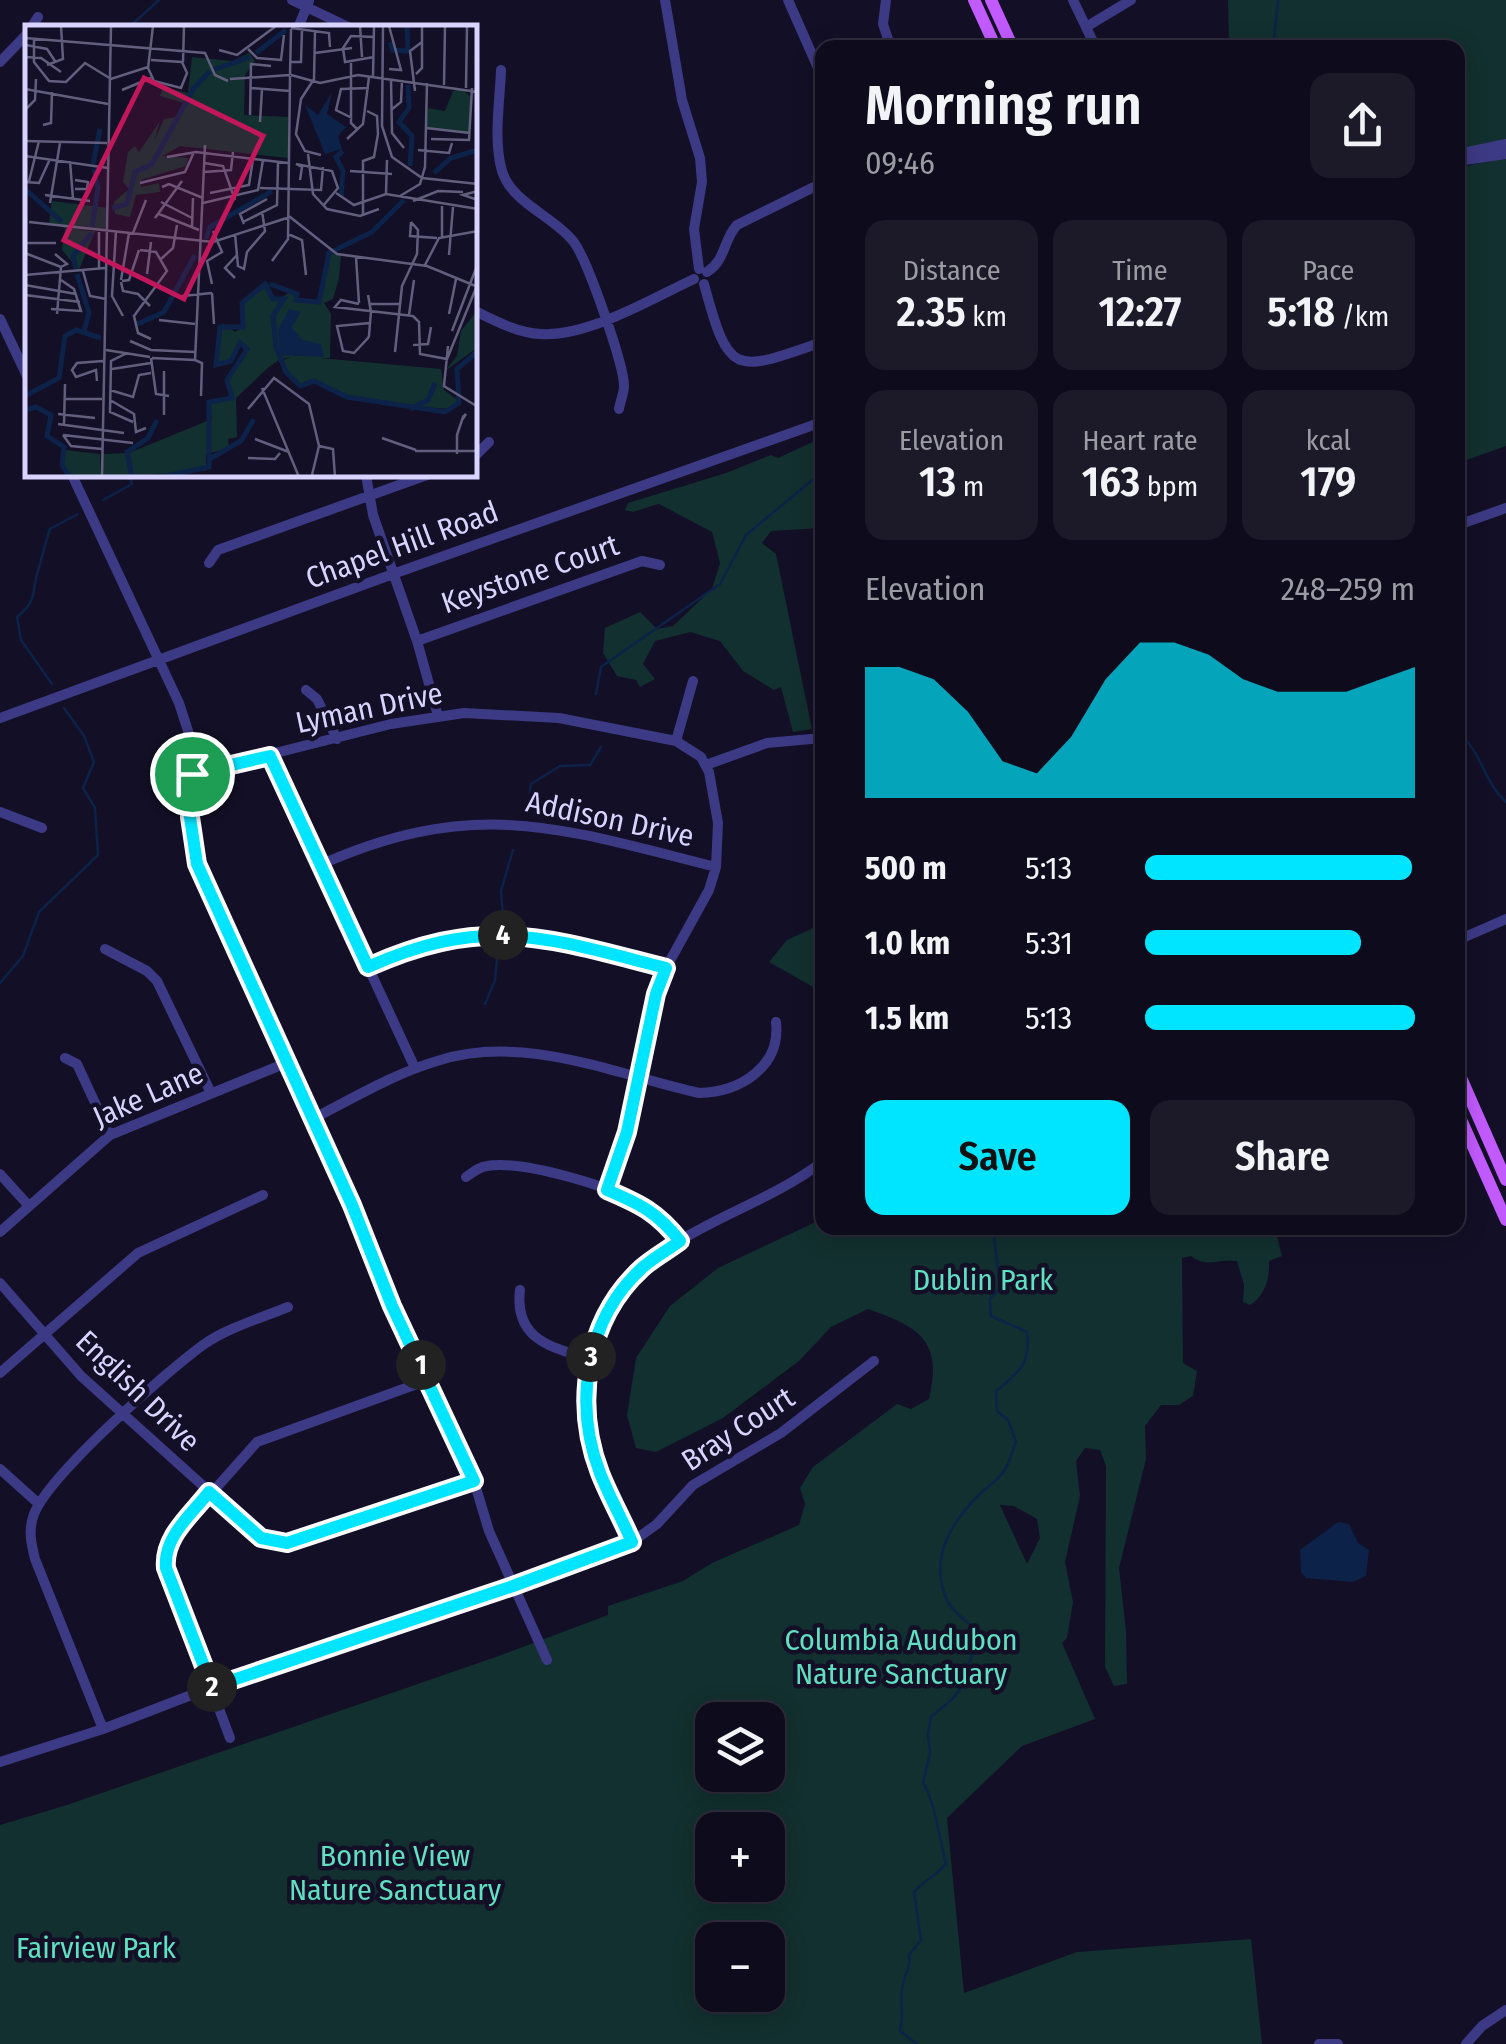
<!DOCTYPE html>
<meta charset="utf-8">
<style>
body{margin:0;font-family:"Fira Sans Condensed",sans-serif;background:#1c1929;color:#f1f3f6;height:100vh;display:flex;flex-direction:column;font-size:38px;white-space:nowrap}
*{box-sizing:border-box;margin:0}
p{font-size:32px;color:#9b9ba3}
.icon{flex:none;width:55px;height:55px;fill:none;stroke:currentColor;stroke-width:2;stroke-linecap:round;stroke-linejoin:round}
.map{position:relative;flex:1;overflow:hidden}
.side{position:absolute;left:815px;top:40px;width:650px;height:1195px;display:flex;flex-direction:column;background:#0e0b1c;border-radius:20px;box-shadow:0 5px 25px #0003,0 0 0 2px #2e2b3b}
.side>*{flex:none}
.tools{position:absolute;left:695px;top:1702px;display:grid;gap:20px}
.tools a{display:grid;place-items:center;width:90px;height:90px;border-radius:20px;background:#0e0b1c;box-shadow:0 5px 25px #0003,0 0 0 2px #2e2b3b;font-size:50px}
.pin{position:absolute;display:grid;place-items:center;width:85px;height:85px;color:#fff;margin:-42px;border:5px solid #fff;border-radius:50%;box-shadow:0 2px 10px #0007}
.km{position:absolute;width:50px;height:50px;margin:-25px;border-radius:50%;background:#222;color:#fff;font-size:28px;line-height:50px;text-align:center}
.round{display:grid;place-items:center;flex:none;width:105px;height:105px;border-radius:20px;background:#1c1929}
.overview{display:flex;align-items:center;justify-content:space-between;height:170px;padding:0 50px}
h1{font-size:55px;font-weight:600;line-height:75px}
.metrics{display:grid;grid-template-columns:repeat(3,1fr);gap:15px;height:170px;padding:10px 50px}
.metrics div{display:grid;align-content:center;border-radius:20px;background:#1c1929;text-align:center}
.metrics b{font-size:42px;font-weight:600}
.metrics small{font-size:28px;font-weight:400}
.metrics p{font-size:28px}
.chart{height:280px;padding:20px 50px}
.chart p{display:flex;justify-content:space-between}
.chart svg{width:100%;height:180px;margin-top:10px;fill:#00e5ff;opacity:.7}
.action{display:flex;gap:20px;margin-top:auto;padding:20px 50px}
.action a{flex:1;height:115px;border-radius:20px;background:#00e5ff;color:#111;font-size:40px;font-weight:600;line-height:115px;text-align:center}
.action a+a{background:#1c1929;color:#f1f3f6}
ul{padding:0 50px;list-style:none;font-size:32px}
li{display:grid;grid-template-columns:160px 120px 1fr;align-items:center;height:75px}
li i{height:25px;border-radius:12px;background:#00e5ff}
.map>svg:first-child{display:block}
.green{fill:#12302f;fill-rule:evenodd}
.water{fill:#0c2248}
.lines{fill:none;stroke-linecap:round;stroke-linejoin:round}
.stream{stroke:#0c2248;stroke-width:2.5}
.minor{stroke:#3d3a85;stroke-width:10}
.major{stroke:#c25bff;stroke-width:12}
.route-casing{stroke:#fff;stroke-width:20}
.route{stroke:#00e5ff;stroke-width:12}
.labels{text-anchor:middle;stroke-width:9;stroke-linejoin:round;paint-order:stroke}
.street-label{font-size:30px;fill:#d9d4ff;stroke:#130f26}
.park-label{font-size:30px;fill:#5fe0c0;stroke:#130f26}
.inset-river{fill:none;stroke:#0c2248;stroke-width:5}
.inset-road{fill:none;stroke:#625e7d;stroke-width:2.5}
.view{fill:#c2185b;fill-opacity:0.15;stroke:#c2185b;stroke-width:5}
.inset-edge{fill:none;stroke:#d9d4ff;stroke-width:5}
</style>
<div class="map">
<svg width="1506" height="2044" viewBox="0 0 1506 2044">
<rect width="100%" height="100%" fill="#130f26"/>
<path class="green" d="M1228 0H1506V144L1458 155V48L1229 47Z
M1506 157V446L1458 463V168Z
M822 434V528L771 531 762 543 776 554 812 729 793 732 781 687 774 690 743 671 720 641 690 632 655 641 643 664 655 679 640 687 636 680 617 676 603 653 605 628 640 612 657 629 673 626 712 589 720 563 712 532 659 504 633 512 625 510 628 503 726 473 771 455 778 458 819 439Z
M822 924V992L769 962 787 940Z
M822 1219V1228H1275L1282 1256 1269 1261C1270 1278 1265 1296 1250 1305L1243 1302 1244 1285 1237 1261C1219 1258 1208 1269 1191 1256L1182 1258 1183 1363 1197 1371 1193 1396 1179 1405H1161L1145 1426 1146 1459 1119 1568 1126 1631 1127 1684 1114 1686 1105 1667 1106 1466 1100 1450 1085 1448 1076 1461 1080 1496 1065 1562 1073 1602 1067 1638 1062 1643 1095 1719 1022 1746 947 1818 964 1993 1077 1952 1251 1939 1262 2044H0V1825L67 1805 493 1658 608 1615V1606L683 1581 712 1563 799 1525 805 1504 800 1488 813 1467 897 1404 911 1409 929 1399C943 1340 919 1327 868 1309L831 1327 799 1361 723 1418 656 1452 636 1448 627 1415 636 1358 670 1306 718 1268ZM1000 1505 1014 1506 1037 1519 1040 1538 1027 1564ZM712 1720H768V1775H712ZM712 1830H768V1885H712ZM712 1940H768V1995H712Z"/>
<path class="water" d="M1338 1522 1349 1524 1358 1543 1369 1550 1366 1576 1353 1582 1306 1578 1301 1572 1300 1550Z"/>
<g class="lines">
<path class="stream" d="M128 28 159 0
M1273 48 1278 0
M103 500 132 484 129 475
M52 684 21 640 17 617C38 600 31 593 38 571 42 558 45 543 50 529L78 514
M596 694 601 667 720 584 746 535 822 472
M1458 732C1481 751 1484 782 1506 802
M528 803 531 784 560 766 590 765 601 747
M503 918 501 891 513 850
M0 983 23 956 39 912 98 855 95 808 83 788 94 762 84 736 64 708
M485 1004 495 980 498 945
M917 2044 900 2031C904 2013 900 2002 902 1988 904 1974 911 1969 909 1955L921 1940 914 1892C924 1880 936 1876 946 1864 941 1845 933 1795 923 1783L930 1753 928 1734 931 1717C941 1707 955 1700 961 1687 969 1670 967 1656 983 1642 975 1622 952 1617 945 1595 930 1554 953 1520 982 1492 989 1486 999 1479 1004 1471 1010 1463 1012 1451 1016 1442L1008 1420 997 1411 996 1391C1019 1373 1031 1363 1027 1332L991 1316 990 1299 1000 1288 993 1228"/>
<path class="minor" d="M292 0 350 28
M665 0 682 100 700 158 702 182 694 229 699 269
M788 0 822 77
M886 0 883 24 891 48
M1073 0 1096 48
M1086 27 1131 0
M31 28 38 17
M298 28 309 1
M0 62 28 33
M501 70C500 101 493 140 502 171 512 203 553 216 573 241 587 258 624 365 624 386 624 393 620 402 619 409
M1458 154 1506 144
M1458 161 1506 154
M707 272C726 260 723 240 737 225L822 183
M704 284C729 377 734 373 822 342
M475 311C495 321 518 333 541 334 588 337 651 299 694 279
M0 319 28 378
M475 456 489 442
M72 475 179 703 189 734 192 774 190 817 197 864 210 898 352 1205 392 1305 474 1481 489 1531 547 1660
M366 475 373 515 417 641 438 716
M1458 525 1506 508
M209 563 218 550 427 475
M417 641 642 561 660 565
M306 690 317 699 337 739
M0 718 393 574 822 422
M676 741 693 681
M270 756 415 1068
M706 765 767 743 822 738
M192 774 391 724 464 713 559 718 676 741 701 757 709 772 718 823 716 867 709 890 666 968 656 995 641 1080 607 1190
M0 812 42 828
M320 865C476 796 560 828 716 867
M1458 940 1506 919
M105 949 147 971 157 981 211 1093
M368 967C483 915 550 938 666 968
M65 1058 77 1064 110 1135
M312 1119C352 1099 393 1074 437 1061 523 1033 614 1074 699 1093 740 1092 781 1067 776 1022
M0 1174 29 1206
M466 1177C473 1172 479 1167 487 1166 523 1160 615 1187 646 1207 660 1216 670 1228 680 1241
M0 1232 110 1135 286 1063
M0 1283 81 1376 261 1538 287 1543 474 1481
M520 1290C514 1339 552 1349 591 1358
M0 1373 138 1253 263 1195
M0 1469 39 1504
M632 1542C615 1505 595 1469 587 1428 574 1352 617 1278 681 1240 727 1212 779 1195 822 1162
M103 1729 35 1559C31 1543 28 1530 34 1514 50 1474 166 1372 203 1345 227 1328 261 1318 288 1307
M230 1738 166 1568 165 1554 169 1541 257 1442 428 1380
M0 1762 103 1729 212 1687 513 1586 632 1542 657 1524 693 1485 781 1433 874 1361
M1319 2044H1338
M1466 2044 1482 2026 1506 2010"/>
<path class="major" d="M974 0 996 48
M991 0 1013 48
M1458 1071 1506 1180
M1458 1113 1506 1220"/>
</g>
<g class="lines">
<g class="route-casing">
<path id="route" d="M270 756 368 967C486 914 548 938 666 968L656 994 627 1132 607 1190C640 1204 657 1212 680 1241 668 1250 653 1258 642 1268 586 1319 573 1403 600 1473 609 1496 622 1519 632 1542L513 1586 212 1687 166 1568C163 1537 191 1515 209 1492L261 1538 287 1543 474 1481 392 1306 352 1205 197 864 190 817 192 774Z"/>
</g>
<use href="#route" class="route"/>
</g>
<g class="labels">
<g class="street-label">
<text transform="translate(402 545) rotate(-20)" y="10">Chapel Hill Road</text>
<text transform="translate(530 574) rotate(-19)" y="10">Keystone Court</text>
<text transform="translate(369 708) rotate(-12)" y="10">Lyman Drive</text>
<text transform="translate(610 819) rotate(12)" y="10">Addison Drive</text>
<text transform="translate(148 1095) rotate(-24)" y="10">Jake Lane</text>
<text transform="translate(138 1391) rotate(44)" y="10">English Drive</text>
<text transform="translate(738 1429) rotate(-33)" y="10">Bray Court</text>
</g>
<g class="park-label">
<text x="983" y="1290">Dublin Park</text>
<text x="901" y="1650">Columbia Audubon<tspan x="901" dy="34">Nature Sanctuary</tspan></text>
<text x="395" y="1866">Bonnie View<tspan x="395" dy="34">Nature Sanctuary</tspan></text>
<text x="96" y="1958">Fairview Park</text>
</g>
</g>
<g transform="translate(25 25)">
<rect width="452" height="452" fill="#130f26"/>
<path d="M224 28 230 36 220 50 219 90 263 92V133L155 121 138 131 163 133 161 141 116 155V162L134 158 135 167 111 170 105 192 90 189 89 177 104 164 98 157 103 127 110 121 114 127 135 96 129 116 139 94 154 92 159 78 135 71 138 62 163 68 167 32 207 36ZM437 64 447 73 445 108 401 103 403 83 420 86 428 66ZM27 176 83 183 80 204 52 205 70 206 54 245 37 225 40 203 24 198ZM304 228 316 231 314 253 308 274 299 278 306 289 305 333H295L416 344 419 365 434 376 429 384 372 381 315 369 290 355 274 359 255 337 265 332 254 335 244 342 211 373 212 412 203 414 204 423 181 429V446L78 452V429L104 428 187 394 184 377 207 373 202 355 222 323 215 318 206 336 191 340 198 298 210 307 218 302 217 278 243 258 251 276 265 267 276 277 295 276ZM452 286V323L420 346 432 331 436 306ZM40 425 75 429 76 452H47L37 438Z" fill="#12302f"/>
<path d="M307 67 302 89 321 102 313 111 317 124 300 129 280 80 293 90ZM264 284 276 287 267 302 277 315 296 319 299 332 255 330 253 305Z" fill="#0c2248"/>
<path class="inset-river" d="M365 17 368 25 383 26 382 1M231 28 261 5M188 45 225 32M383 60 384 83 374 97 387 111 385 141M68 139 75 104M409 148 426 133 453 125M0 164 37 197M316 172 318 146 311 132 318 126M87 183 102 179 110 147 127 139 169 63 185 46M67 202 73 163 69 144M181 214 185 202 247 166M51 244 48 231 67 208M52 249 64 288 59 306M245 259 272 269 271 275 294 277 304 228 347 207 379 175M110 300 139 287 170 230M0 371 34 353 40 311 51 305 76 313M385 384 403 375 410 358M0 385 11 382 26 390 22 411 39 422 37 440 45 452M183 435 216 416 229 394M107 452 102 427 123 413 132 395M136 452 184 442V377L207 373 202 355 222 324 215 318 206 336 191 340 195 302H218L217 278 240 259 248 274H259L248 291 251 322 261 347 275 361 289 356 322 372 420 387 434 378 432 344 453 326"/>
<path class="inset-road" d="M128 1 123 43 129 56 156 63 162 48 157 37M335 1 337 32M358 1 357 101 367 132 397 153 453 159M364 1 376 45 364 44M266 3 304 8 305 22M290 7 289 54 276 74 271 109 280 126 296 130M0 13 180 28 190 50 203 56M9 14V37L24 56 41 57 60 38 86 54 123 42M1 20 22 24 30 36M223 24 232 33 256 35 259 10M194 25 212 30 251 1M290 28 327 23M0 32 16 33 36 47M349 32 320 37 318 23 326 11 349 12M126 35 157 37M326 36V98L333 105M158 37 159 1M265 37H276L277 5M22 40 38 34 36 1M391 49 397 43V1M265 50 266 4M266 50 295 58 333 50 453 67M348 52 349 1M205 54 265 50M366 54 367 108 379 123M419 60 420 1M226 63 265 66M441 63 442 1M0 64 83 79M97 65 126 53M451 65 453 35M390 66 385 26 397 17M0 85 10 75 11 54M366 85 376 77 377 55M225 90 226 39 246 41M327 93 311 85 316 64 344 63M235 97 237 64M18 100 26 98 27 67M401 103 445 108M322 114 338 99 344 52M406 114 444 115 447 63M0 116 82 118M393 125 424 128 427 118M283 129 288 169 302 184 335 191 354 184M0 131 83 143M142 132 171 127 263 138M45 136 48 174M179 138 198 141 210 175M325 146 367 149M179 147 206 145 208 127M275 155 277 142 271 139 307 146 313 163 298 181M4 156 14 116M0 157 14 158 25 134M115 158 160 147 169 127M137 162 144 159 178 173M235 163 296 165 298 142M50 164H62L63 157 50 155M453 166 438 170 453 175M185 168 224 160 228 134M311 168 329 180 361 169 453 184M361 169 362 135M20 170 65 176M375 171 395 159 400 142 402 58M388 176 413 166 438 167M136 177 167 193M25 178 35 118M178 178 233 165 238 135M134 189 174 205M338 190V136L349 132 353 109 352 91 342 86M130 193 157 156M4 197 188 217 265 192 312 229 402 241 453 262M218 197 252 180 253 137M386 197 385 211 412 213M219 199 215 189 242 174M167 203 168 173M91 206 87 271 98 291M108 208 121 175M210 209 213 241 219 244 222 227 240 206 237 186M263 209 277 215 281 250M417 212V181M0 218H31M115 225 131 227 142 246 109 291 113 308 126 314M0 228 36 242M30 229 42 239 36 242 32 289M424 230 428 182M331 232 334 278M136 234 148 223 152 200M247 236 263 214 265 51M400 240 414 213 453 206M74 244V207M58 246 65 271 81 274M122 249 126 217M0 250 80 243M210 253 200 243 212 230M96 255 104 208M97 256 104 255 114 225M96 257 98 266 113 269 125 281M187 259 182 236 197 227 188 206M0 260 51 269M187 268 189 299M0 270 55 277M343 270 346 287 345 298 344 311 343 313 329 328 318 326 312 301 345 298M157 271 187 268M334 279 316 275 310 282 388 291 394 297 395 329 422 334 451 263M344 279H375M26 284 56 286 49 264 36 255M424 289 431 254M384 290 389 255M134 295 170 299M427 306 453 238M105 316 126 325 170 327M388 320 403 319 406 302M423 321 419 361 453 382M81 325 125 332M370 327 377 261 392 229 393 205 386 197M102 328 86 336 85 387 108 397M126 333 131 369 144 371M127 333 170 335M170 335 180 120M170 335 177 338 176 371M87 344 126 338M72 356 71 345 51 352 47 345 52 338 78 336M237 363 274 452M85 365 108 372 114 350 126 348M40 374H77M85 375 109 389 111 407 121 403M223 384 249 353 284 379 294 421 287 450M33 389 70 393M139 390V346M33 399 99 408M39 400 40 359M38 410 108 418M38 410 46 421 77 424M357 413 391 425M230 414 264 427M294 421 308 424 310 452M390 426H453M432 429V410L438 392 441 389 437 395M223 433 250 434 255 428M77 452 86 1"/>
<path class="view" d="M119 53 238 111 159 274 39 215Z"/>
<rect width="452" height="452" class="inset-edge"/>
</g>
</svg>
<div class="tools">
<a><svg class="icon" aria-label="layers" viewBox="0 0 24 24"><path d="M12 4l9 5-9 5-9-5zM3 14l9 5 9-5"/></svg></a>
<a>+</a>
<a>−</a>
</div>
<div class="pin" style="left:192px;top:774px;background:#1e9e55"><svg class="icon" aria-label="arrive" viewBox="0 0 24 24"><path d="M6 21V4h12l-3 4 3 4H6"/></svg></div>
<b class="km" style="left:421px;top:1365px">1</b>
<b class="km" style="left:212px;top:1687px">2</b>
<b class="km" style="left:591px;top:1357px">3</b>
<b class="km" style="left:503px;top:935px">4</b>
<section class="side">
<div class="overview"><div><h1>Morning run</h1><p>09:46</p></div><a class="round"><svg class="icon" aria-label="share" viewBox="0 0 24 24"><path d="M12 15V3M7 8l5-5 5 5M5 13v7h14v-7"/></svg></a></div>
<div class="metrics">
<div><p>Distance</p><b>2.35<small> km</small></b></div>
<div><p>Time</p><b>12:27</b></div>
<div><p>Pace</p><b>5:18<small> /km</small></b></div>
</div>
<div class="metrics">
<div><p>Elevation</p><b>13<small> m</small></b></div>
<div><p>Heart rate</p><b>163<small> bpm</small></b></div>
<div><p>kcal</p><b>179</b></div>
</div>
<div class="chart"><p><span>Elevation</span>248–259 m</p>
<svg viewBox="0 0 160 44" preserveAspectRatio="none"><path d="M0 44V12L10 12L20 15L30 23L40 35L50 38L60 29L70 15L80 6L90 6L100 9L110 15L120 18L130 18L140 18L150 15L160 12V44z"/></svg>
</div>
<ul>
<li><b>500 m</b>5:13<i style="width:99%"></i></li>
<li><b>1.0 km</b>5:31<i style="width:80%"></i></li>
<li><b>1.5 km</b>5:13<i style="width:100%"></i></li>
</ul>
<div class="action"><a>Save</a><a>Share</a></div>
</section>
</div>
